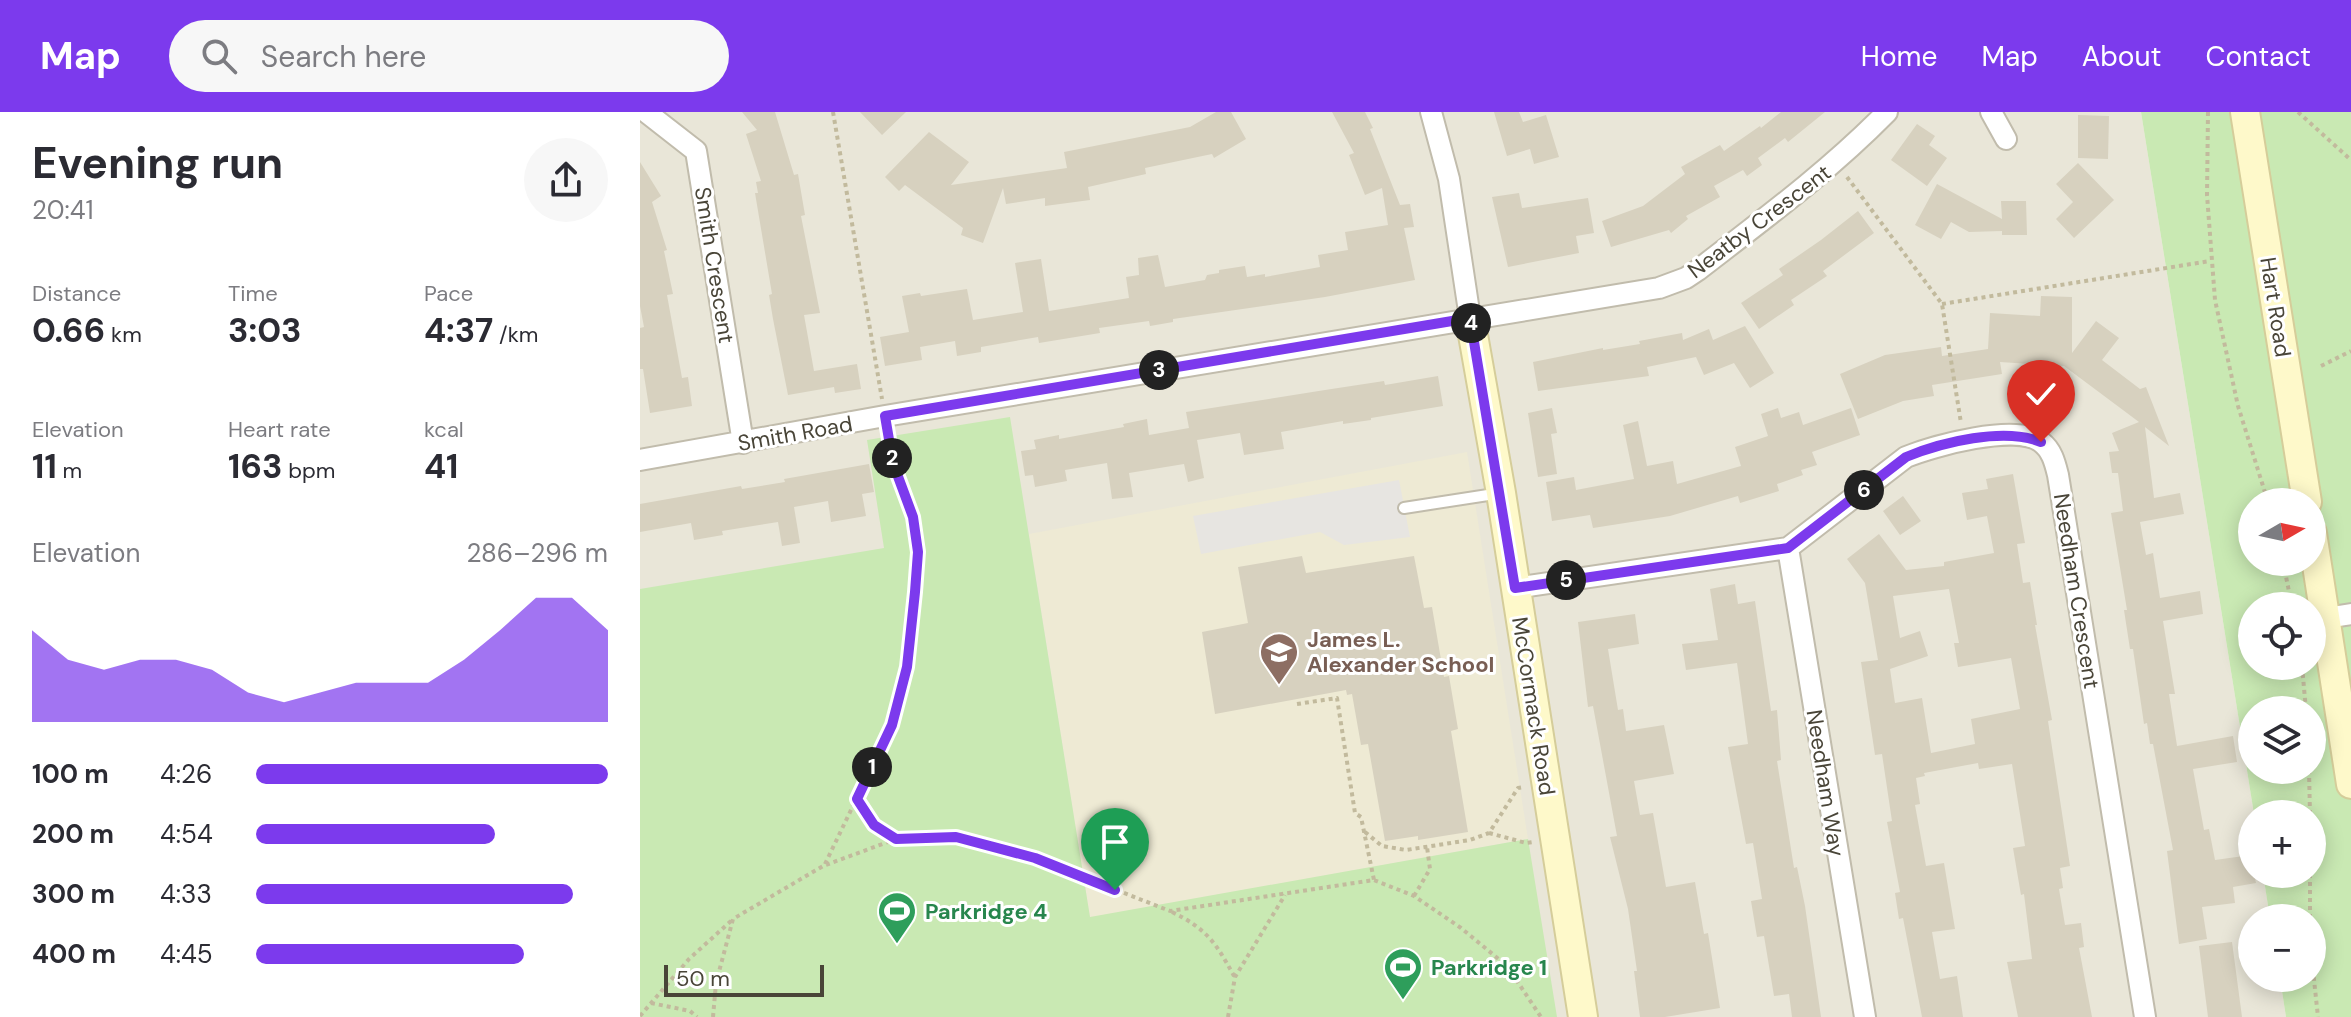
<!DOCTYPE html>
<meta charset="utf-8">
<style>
body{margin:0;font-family:"DM Sans",sans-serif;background:#f7f7f7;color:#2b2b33;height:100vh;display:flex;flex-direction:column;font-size:30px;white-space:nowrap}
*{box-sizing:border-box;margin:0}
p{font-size:26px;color:#7c7c81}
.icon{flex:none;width:44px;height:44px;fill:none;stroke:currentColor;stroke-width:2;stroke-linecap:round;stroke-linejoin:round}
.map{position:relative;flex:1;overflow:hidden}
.sheet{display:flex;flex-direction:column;background:#fff;width:640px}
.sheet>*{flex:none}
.needle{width:52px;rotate:81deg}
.fabs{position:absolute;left:1598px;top:376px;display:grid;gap:16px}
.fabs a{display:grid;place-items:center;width:88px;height:88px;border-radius:50%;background:#fff;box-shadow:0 4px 20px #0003;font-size:40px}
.scale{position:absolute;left:24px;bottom:20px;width:160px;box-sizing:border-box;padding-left:8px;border:4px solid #494538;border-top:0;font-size:22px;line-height:28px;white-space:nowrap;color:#494538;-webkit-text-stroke:6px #fff;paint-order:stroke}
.pin{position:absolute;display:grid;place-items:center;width:68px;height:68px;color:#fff;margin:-82px -34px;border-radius:50% 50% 50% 0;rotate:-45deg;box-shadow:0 0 8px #0007}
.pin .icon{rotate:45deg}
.km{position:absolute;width:40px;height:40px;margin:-20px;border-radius:50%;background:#222;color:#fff;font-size:22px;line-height:40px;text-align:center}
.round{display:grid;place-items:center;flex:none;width:84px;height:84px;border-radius:42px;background:#f7f7f7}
.head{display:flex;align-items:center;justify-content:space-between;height:136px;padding:0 32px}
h1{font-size:44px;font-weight:700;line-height:60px}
.metrics{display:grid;grid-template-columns:repeat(3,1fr);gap:12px;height:136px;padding:8px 32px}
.metrics div{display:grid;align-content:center}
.metrics b{font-size:34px;font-weight:700}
.metrics small{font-size:22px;font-weight:400}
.metrics p{font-size:22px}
.chart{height:224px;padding:16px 32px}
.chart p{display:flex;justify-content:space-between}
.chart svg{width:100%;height:144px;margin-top:8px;fill:#7c3aed;opacity:.7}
ul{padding:0 32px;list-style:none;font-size:26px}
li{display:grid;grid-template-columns:128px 96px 1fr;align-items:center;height:60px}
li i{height:20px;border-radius:10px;background:#7c3aed}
header{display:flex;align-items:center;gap:48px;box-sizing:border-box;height:112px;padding:0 40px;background:#7c3aed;color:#fff}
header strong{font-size:38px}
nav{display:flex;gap:44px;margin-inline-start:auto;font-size:28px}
.search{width:560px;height:72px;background:#f7f7f7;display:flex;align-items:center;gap:20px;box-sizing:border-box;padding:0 28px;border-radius:44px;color:#7c7c81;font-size:30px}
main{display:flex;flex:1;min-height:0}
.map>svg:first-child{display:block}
.residential{fill:#e9e6d8}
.education{fill:#eeead4}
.green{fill:#c9e9b3;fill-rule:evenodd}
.parking{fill:#e7e5e1}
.building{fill:#d7d1bf;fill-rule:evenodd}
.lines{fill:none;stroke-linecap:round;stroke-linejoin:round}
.lane-casing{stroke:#c1bcac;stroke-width:14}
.street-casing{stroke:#c1bcac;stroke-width:24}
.secondary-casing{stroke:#d5cd9a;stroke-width:32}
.path{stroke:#c2ba9d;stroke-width:4;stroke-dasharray:4 4;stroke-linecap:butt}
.lane{stroke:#fff;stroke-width:10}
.street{stroke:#fff;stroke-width:20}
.secondary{stroke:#fef9ca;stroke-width:28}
.route-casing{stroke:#fff;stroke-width:16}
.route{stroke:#7c3aed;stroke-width:10}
.labels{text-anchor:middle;stroke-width:6;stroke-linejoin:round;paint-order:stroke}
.street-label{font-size:22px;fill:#494538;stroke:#fff}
.education-label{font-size:22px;font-weight:bold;fill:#785e54;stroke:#fff;text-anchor:start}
.leisure-label{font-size:22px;font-weight:bold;fill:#27864d;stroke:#fff;text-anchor:start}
</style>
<header>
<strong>Map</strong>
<div class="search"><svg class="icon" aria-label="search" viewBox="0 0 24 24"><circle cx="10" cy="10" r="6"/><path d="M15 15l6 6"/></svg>Search here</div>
<nav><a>Home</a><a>Map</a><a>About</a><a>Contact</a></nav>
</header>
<main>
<section class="sheet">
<div class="head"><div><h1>Evening run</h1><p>20:41</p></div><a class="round"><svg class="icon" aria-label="share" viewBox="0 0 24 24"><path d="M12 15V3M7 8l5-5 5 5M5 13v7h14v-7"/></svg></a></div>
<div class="metrics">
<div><p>Distance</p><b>0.66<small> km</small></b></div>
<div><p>Time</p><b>3:03</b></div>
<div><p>Pace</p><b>4:37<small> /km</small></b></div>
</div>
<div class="metrics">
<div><p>Elevation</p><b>11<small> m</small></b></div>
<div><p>Heart rate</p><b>163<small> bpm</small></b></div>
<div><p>kcal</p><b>41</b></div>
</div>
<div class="chart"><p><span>Elevation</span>286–296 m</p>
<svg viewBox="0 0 160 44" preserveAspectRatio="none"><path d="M0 44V16L10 25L20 28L30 25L40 25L50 28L60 35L70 38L80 35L90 32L100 32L110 32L120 25L130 16L140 6L150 6L160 16V44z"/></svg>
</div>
<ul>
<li><b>100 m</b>4:26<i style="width:100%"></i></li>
<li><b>200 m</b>4:54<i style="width:68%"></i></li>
<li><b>300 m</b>4:33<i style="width:90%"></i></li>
<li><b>400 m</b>4:45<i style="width:76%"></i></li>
</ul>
</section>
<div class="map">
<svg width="1711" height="905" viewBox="0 0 1711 905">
<rect width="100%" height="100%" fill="#f5f3ea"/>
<path class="residential" d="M0 0H1501L1614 702 1612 762H1623L1630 806H1612V866H1640L1646 905H0Z"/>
<path class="education" d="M827 340 888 727 450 806 389 422Z"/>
<path class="green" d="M1501 0H1711V905H1646L1640 866H1672V806H1630L1623 762H1672V702H1614ZM1612 390H1672V450H1612ZM1612 494H1672V554H1612ZM1612 598H1672V658H1612Z
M370 305 450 805 888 727 917 905H0V477L244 436 227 328Z"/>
<path class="parking" d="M759 368 770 425 704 433 680 420 561 442 553 404Z"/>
<path class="building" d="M102 0H135L154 63 158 62 165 103 161 104 180 201 164 203 174 259 217 252 221 277 195 281 194 275 148 283 133 207 129 183 132 182 115 81H118L116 70 121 69 106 22 117 18Z
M220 0H266L242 23Z
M576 0H591L606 27 574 46 572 42 505 56 506 62 448 75 450 88 405 94V86L366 92 363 76 343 131 321 123 323 116 265 73 259 79 245 65 289 20 329 50 311 73 427 56 424 40 550 15Z
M692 0H725L733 16 730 17 760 93 770 92 774 115 764 116 775 168 685 185 533 207V210L510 214 509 209 459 216 460 221 399 231 398 225 341 235V240L317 244 315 229 280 235 282 248 245 254 240 225 269 220 262 184 280 181 281 184 327 177 333 208 383 200 375 151 401 147 409 199 489 186 486 165 499 163 498 146 518 143 525 175 565 168 567 163 579 161V158L605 154 607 165 625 162V165L680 155 678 143 708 138 705 120 748 113 742 76 725 83 709 43 714 41Z
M854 0H879L883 10 906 3 919 45 894 52 890 37 867 44Z
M1141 0H1185L1148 30 1145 26 1118 46 1122 53 1107 64 1103 58 1074 74 1080 85 1046 104 1048 107 1031 121 1029 118 971 135 962 109 1003 94 1045 62 1041 55 1080 33 1084 39 1120 14 1121 16Z
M1438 3 1469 4 1468 47 1438 46Z
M1277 12 1295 24 1289 33 1307 46 1287 74 1251 48Z
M0 50 21 84 12 90 27 138 24 139 33 182 27 183 42 266 48 265 52 294 10 301 3 257H0V216L4 215 0 194Z
M1438 51 1474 88 1434 126 1416 107 1433 90 1416 72Z
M1297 72 1362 107 1361 89H1386L1387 123H1362V119L1329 120 1311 110 1301 127 1275 113Z
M879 81 882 96 948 86 954 121 936 124 939 141 868 155 852 85Z
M1218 99 1234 121 1183 159 1187 164 1151 188 1154 193 1119 217 1101 191 1143 163 1139 157 1181 128Z
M1401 184 1432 185V241L1456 209 1479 226 1462 248 1500 277 1506 275 1529 334 1505 315 1514 386 1540 381 1544 402 1500 410 1506 443 1513 441 1520 486 1560 479 1563 502 1523 509 1535 582H1529L1537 634 1593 624 1597 650 1553 657 1564 718 1569 717 1575 748 1611 743 1612 762H1614L1616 771 1593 775 1595 791 1562 795 1567 827 1539 832 1527 739 1533 738 1513 632H1510L1507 611 1504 612 1493 537H1490L1484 498H1487L1471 401 1483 399 1478 361H1472L1469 340 1479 339 1472 321 1499 310 1424 254 1360 250 1362 262 1292 273 1294 284 1263 289 1218 307 1200 262 1245 243 1301 235 1302 244 1348 237 1350 201 1400 204Z
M1105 214 1134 261 1110 276 1094 251 1064 263 1056 245 1007 255 1009 264 898 279 893 250 963 236V238L1000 232 999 229 1042 221 1043 228 1069 217 1073 228Z
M798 264 803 294 731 306V308L703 312V309L641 320 644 337 604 343 600 321 557 328 564 366 548 370 544 352 489 361 493 385 472 387 467 351 425 358 427 369 395 375 393 363 385 364 381 339 396 337 394 328 419 323V327L484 315 483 312 507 307 509 323 549 316 546 300 685 278 744 269 745 273Z
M912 296 917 321 911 322 917 362 898 365 888 301Z
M1138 296 1141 306 1159 300 1163 313 1211 296 1220 323 1172 340 1177 353 1161 358 1163 363 1137 372 1139 379 1100 391 1098 384 1030 404 953 416 950 403 912 409 906 370 934 365 936 378 994 367 983 313 998 309 1007 354 1033 349 1037 372 1101 354 1095 335 1128 324 1121 302Z
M229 352 234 380 222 382 226 404 191 410 188 389 154 395 160 431 142 434 138 410 82 419 83 423 54 428 51 411 0 420V392L101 374 102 377 145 370 144 367Z
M1373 362 1385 431 1377 432 1383 471 1390 470 1397 513H1395L1412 608 1408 609 1430 754 1420 756 1423 776 1419 777 1425 813 1441 811 1444 835 1439 836 1452 905H1378L1367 850 1392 847 1384 782 1381 783 1373 736 1385 734 1372 652 1339 657 1338 651 1284 661 1285 664 1276 666 1280 692 1275 693 1286 754 1304 751 1315 817 1292 820 1300 867 1317 864 1323 905H1282L1263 806 1259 807 1255 781 1260 780 1247 710 1252 709 1242 642 1235 643 1221 550 1238 548 1225 471 1207 447 1239 422 1266 458 1304 454V450L1354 441 1347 404 1327 408 1322 381 1348 377 1346 367ZM1309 477 1319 531H1314L1318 555 1371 546 1380 597 1331 607 1335 632 1291 641 1282 586 1255 591 1250 557 1288 544 1280 519 1260 526 1253 484Z
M1263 384 1281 409 1260 423 1243 399Z
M662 444 666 461 774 444 784 496 792 495 804 565 809 564 818 617 811 619 828 720 778 728V724L745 729 728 632 721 633 712 582 707 583 706 578 575 602 562 520 608 511 598 455Z
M1095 472 1098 492 1115 489 1131 599 1137 598 1141 648 1137 649 1154 756 1157 755 1165 794 1181 905H1152L1149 882 1134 884 1124 824 1117 825 1111 789 1122 787 1113 731 1106 732 1088 635 1108 632 1097 551 1046 558 1042 532 1078 528 1070 477Z
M995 502 999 532 968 537 978 598 983 597 986 619 1024 613 1034 662 994 669 1000 703 1013 701 1026 775 1055 770 1064 822 1068 821 1080 896 1025 905H1000L994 859H997L988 797 970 725 977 724 953 594 948 595 938 510Z
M1592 830 1602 905H1568L1559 834Z"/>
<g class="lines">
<g class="lane-casing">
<path id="lane" d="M764 396 861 381"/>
</g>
<g class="street-casing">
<path id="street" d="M6 0 56 39 103 331
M791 0 809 67 830 206
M1351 0 1366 27
M0 348 245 304 1019 176 1046 166 1058 158C1124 107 1189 59 1247 0
M1148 436 1225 905
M875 476 1148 436 1266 345C1293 334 1376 311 1401 330 1412 338 1415 351 1418 363L1505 905
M1686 506 1711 502"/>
</g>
<g class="secondary-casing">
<path id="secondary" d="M1605 0 1667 390
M830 206 861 381 943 905
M1672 421 1711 672"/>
</g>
<path class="path" d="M193 0 242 287
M1568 0 1567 83 1575 188 1598 294 1628 390
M1658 0 1711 48
M1207 65 1302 192 1321 311
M1302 192 1570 149
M1681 254 1711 239
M1643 450 1652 494
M1662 554 1666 598
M657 592 697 586 715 701 721 705 734 768
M1669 658 1670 702
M217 687 234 713 256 727
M725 720 742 734 766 738 830 728 849 721 878 676 884 675
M849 721 886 731 893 730
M185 752 252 613 267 555 278 440 273 405 253 351 248 323
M1670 762V806
M774 784 790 757 787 735
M532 800C567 817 576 831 594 864
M1672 849 1678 905
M11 891 50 899 57 905
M0 904 49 847 91 809
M73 905 76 871 93 807 183 754 256 727 316 725 395 746 530 799 734 768 774 784 821 816 867 854 901 905
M588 905 595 865 645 783"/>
<use href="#lane" class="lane"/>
<use href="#street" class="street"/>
<use href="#secondary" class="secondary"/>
</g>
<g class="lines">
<g class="route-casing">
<path id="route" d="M475 778 395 746 316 725 256 727 234 713 217 687 252 613 267 555 275 480 278 440 273 405 253 351 245 304 830 206 875 476 1148 436 1266 345C1302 330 1364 315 1401 330"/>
</g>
<use href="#route" class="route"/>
</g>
<defs>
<g id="school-pin" transform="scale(2)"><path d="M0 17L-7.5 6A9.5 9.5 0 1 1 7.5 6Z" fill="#8d6e63" stroke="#fff"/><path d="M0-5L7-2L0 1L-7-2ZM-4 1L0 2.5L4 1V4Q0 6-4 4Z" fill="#fff"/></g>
<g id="stadium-pin" transform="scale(2)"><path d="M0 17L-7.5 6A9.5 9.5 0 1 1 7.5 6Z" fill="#2e9e5b" stroke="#fff"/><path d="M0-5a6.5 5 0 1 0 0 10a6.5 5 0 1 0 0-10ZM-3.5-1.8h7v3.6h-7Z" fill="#fff"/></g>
</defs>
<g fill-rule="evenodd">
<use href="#school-pin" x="639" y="540"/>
<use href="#stadium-pin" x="257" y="799"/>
<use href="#stadium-pin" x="763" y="855"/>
</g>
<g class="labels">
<g class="street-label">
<text transform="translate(1119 109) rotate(-37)" y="8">Neatby Crescent</text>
<text transform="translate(75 153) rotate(81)" y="8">Smith Crescent</text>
<text transform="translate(1636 195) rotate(81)" y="8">Hart Road</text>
<text transform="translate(155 321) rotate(-10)" y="8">Smith Road</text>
<text transform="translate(1437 479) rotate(81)" y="8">Needham Crescent</text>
<text transform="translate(894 594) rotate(81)" y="8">McCormack Road</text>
<text transform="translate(1186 671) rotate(81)" y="8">Needham Way</text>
</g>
<g class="education-label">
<text x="667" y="535">James L.<tspan x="667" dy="25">Alexander School</tspan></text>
</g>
<g class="leisure-label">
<text x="285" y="807">Parkridge 4</text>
<text x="791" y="863">Parkridge 1</text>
</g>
</g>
</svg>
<div class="fabs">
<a><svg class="needle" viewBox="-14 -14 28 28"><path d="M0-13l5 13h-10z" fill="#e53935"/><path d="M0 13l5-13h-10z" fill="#7c7c81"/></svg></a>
<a><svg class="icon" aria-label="locate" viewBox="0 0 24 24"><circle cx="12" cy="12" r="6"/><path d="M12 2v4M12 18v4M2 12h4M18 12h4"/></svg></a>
<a><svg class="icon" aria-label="layers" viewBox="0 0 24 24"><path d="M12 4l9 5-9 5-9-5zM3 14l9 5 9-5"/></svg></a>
<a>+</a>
<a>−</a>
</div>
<div class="scale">50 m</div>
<div class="pin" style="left:475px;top:778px;background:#1e9e55"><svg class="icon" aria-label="arrive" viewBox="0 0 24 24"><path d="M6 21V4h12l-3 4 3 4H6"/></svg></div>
<div class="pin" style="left:1401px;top:330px;background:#d93025"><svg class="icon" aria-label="check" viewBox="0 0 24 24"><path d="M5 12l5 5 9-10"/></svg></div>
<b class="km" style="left:232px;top:655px">1</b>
<b class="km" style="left:252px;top:346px">2</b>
<b class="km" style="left:519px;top:258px">3</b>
<b class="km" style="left:831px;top:211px">4</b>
<b class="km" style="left:926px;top:468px">5</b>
<b class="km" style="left:1224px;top:378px">6</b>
</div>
</main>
